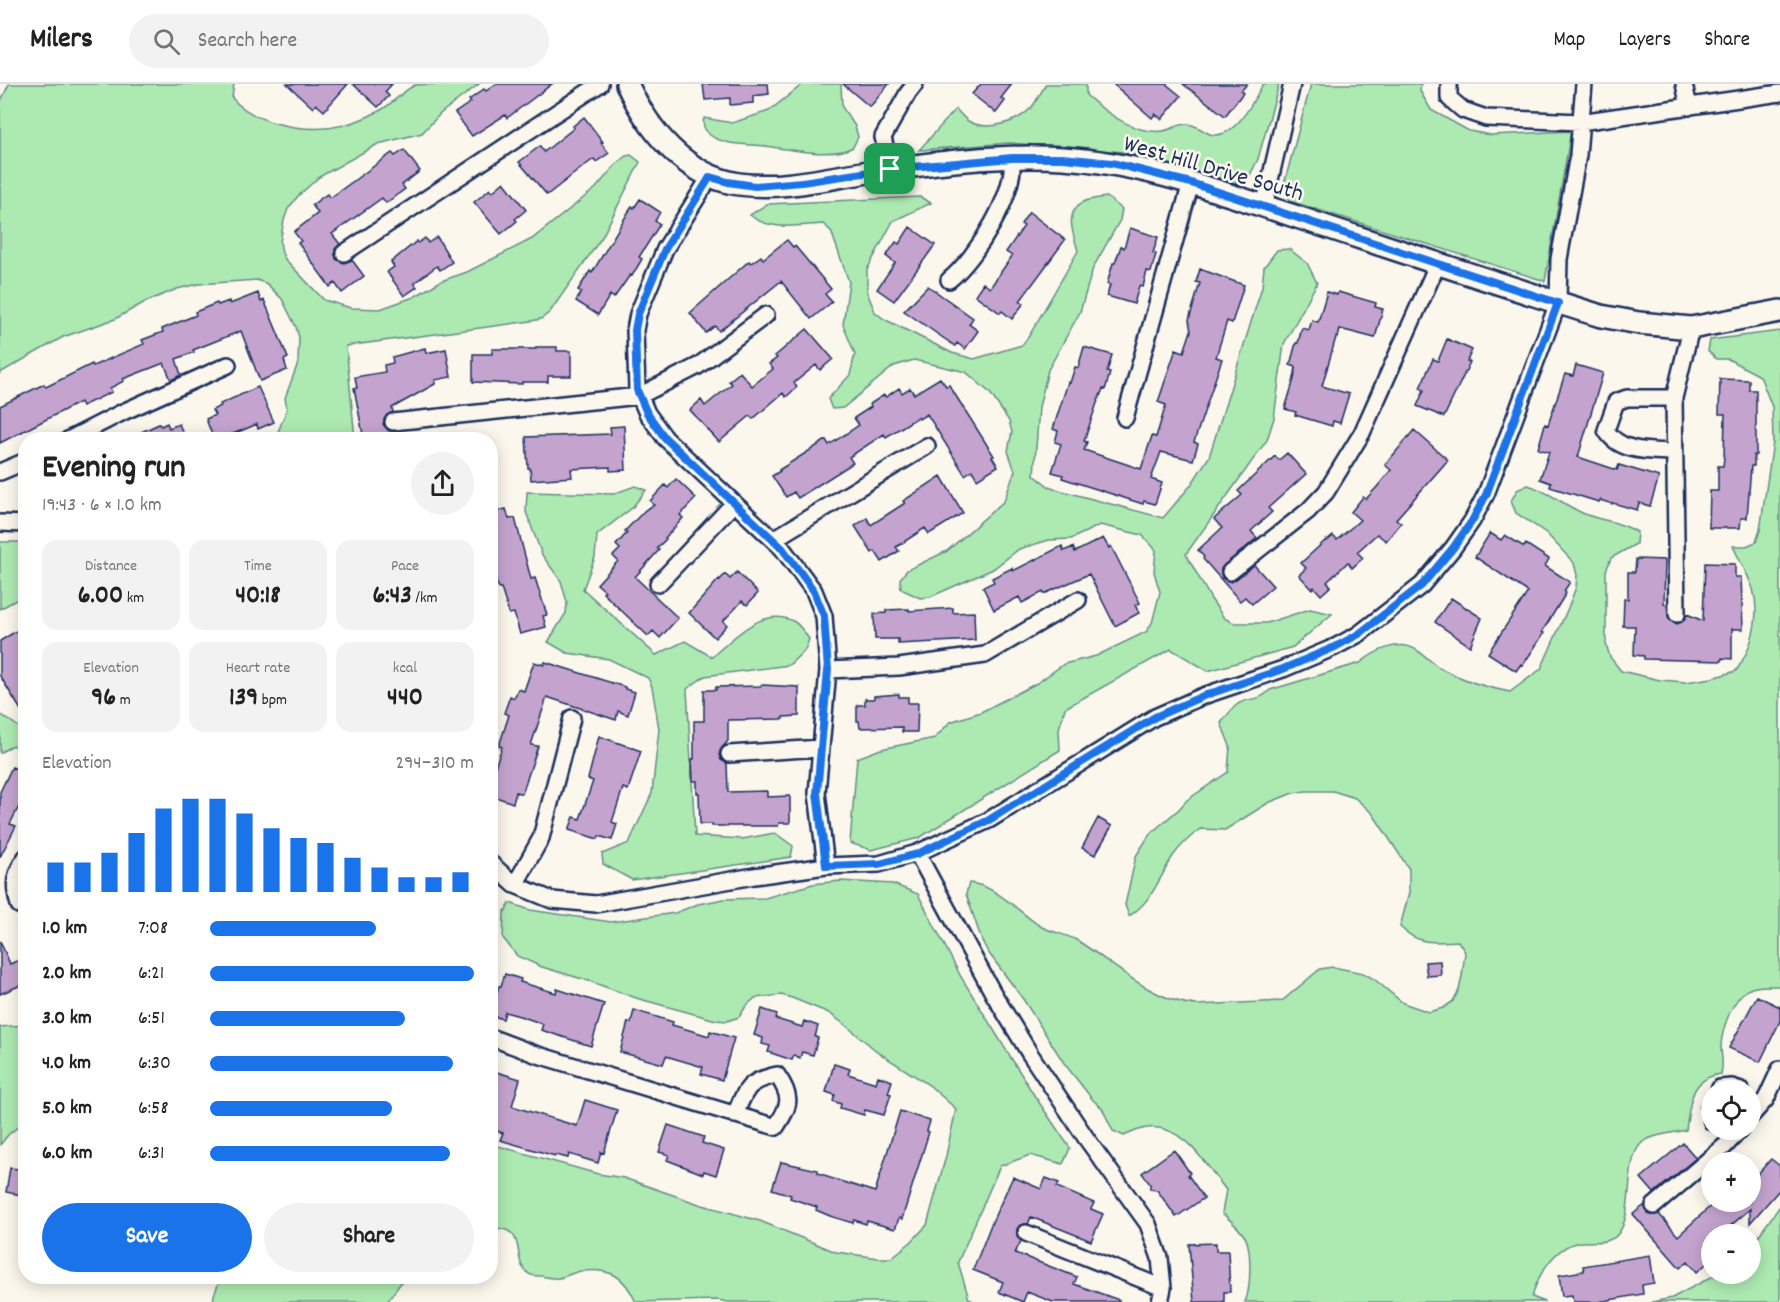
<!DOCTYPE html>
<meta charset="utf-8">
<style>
body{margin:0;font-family:Dekko,sans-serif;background:#f2f2f2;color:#222;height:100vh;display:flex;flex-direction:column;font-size:22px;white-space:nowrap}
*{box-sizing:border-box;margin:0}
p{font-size:20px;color:#767676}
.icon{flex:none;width:33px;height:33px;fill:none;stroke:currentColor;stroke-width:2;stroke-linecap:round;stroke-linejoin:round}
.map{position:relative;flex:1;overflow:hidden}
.details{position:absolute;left:18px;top:348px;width:480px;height:852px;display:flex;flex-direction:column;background:#fff;border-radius:24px;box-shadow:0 3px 15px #0003}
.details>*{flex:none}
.fabs{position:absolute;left:1701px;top:996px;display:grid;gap:12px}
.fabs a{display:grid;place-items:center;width:60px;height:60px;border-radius:50%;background:#fff;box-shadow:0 3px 15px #0003;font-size:30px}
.pin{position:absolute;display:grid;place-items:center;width:51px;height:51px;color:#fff;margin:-26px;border-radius:12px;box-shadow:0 3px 9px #0006}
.round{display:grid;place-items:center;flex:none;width:63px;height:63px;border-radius:32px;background:#f2f2f2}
.headline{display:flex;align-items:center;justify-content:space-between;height:102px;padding:0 24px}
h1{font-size:33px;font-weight:800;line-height:45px}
.metrics{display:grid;grid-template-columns:repeat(3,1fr);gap:9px;height:102px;padding:6px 24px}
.metrics div{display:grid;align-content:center;border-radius:15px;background:#f2f2f2;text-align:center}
.metrics b{font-size:26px;font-weight:800}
.metrics small{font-size:16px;font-weight:400}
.metrics p{font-size:16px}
.chart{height:168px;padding:12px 24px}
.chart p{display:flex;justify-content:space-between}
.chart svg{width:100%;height:108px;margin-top:6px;stroke:#1a73e8;stroke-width:6}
.primary-button{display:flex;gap:12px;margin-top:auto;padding:12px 24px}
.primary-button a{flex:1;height:69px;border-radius:36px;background:#1a73e8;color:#fff;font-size:24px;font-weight:800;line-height:69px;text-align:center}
.primary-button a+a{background:#f2f2f2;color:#222}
ul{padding:0 24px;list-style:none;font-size:20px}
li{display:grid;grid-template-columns:96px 72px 1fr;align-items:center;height:45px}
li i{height:15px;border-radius:8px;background:#1a73e8}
header{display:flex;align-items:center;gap:36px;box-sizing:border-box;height:84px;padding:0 30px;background:#fff;border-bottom:2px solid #e0e0e0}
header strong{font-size:28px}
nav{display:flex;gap:33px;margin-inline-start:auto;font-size:21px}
.search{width:420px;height:54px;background:#f2f2f2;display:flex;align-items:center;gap:15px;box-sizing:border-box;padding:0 21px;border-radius:33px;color:#767676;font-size:22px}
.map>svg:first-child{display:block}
.green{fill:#adeab1;stroke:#648c88;stroke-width:1.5}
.building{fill:#c4a4cf;stroke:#1b2f5e;stroke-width:1.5}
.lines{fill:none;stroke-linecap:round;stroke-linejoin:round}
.street-casing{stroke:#1b2f5e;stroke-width:20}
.secondary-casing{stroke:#1b2f5e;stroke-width:26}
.street{stroke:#fbf7ec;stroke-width:15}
.secondary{stroke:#fbf7ec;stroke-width:21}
.route-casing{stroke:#fff;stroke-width:12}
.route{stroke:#1a73e8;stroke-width:8}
.labels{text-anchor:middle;stroke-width:5;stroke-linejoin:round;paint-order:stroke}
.street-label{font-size:24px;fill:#1b2f5e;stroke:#fbf7ec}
</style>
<header>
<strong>Milers</strong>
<div class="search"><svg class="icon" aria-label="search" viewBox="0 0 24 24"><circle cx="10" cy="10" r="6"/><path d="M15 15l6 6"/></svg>Search here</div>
<nav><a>Map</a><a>Layers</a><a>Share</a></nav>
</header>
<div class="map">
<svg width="1780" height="1218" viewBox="0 0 1780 1218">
<rect width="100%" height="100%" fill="#fbf7ec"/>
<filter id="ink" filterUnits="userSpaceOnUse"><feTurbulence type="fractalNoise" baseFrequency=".0167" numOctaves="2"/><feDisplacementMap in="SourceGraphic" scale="12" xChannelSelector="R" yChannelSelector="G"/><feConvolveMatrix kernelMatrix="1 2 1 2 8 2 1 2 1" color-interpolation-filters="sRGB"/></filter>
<g filter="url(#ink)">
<path class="green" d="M9 0H234L232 14C243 27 258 34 275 39 314 49 345 46 381 26 393 19 403 7 415 1 423 0 467 0 479 0L441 29 422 49 378 60 319 93 298 112 288 125 284 136 280 158 282 169 285 175 324 216 351 224 380 225 414 213 441 197 467 188 532 155 596 104 617 79 626 72 631 71 640 78 602 153 550 228 541 235 531 237 346 262 355 355H269L278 348 287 325 285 314 298 279 299 253 296 243 282 215 267 200 257 196 198 200 177 205 145 218 115 235 63 253 0 289V19Z
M803 0H841L842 23 855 42 858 53 853 63C832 75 788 65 765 62 748 60 724 62 710 51 704 46 702 41 704 34L732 39 769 27Z
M1046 0H1086V11C1105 28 1135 51 1163 47 1170 46 1178 41 1185 40 1195 39 1202 47 1210 50 1234 58 1254 16 1263 0H1279L1258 75 1245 101 1123 68 1010 59 919 66 956 25C960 29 964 35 970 38 988 47 1017 39 1031 24 1037 17 1041 8 1046 0Z
M1311 0H1421L1420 7 1431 26 1469 47 1491 51 1571 47 1545 197 1290 117 1283 104Z
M920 113 931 119 893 137 867 186V208L875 228 884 235 952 269 974 275 1022 261 1029 252 1078 167C1074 151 1063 129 1083 118 1089 115 1100 114 1107 113L1122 125 1120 136 1093 184 1080 228 1048 286 1039 323 1034 391 1051 404 1163 434 1191 401 1209 373 1262 203 1264 183 1277 166 1289 165 1307 179 1317 199 1284 260 1274 334 1267 356 1186 470 1211 515 1224 534 1234 539H1267L1310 525 1332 530 1293 563 1208 587 1171 565 1065 624 1059 645 1060 666 919 754 871 766 850 759 857 674 881 665 935 654 950 638 981 628 1037 599 1064 580 1096 572 1146 548 1152 539 1160 508 1154 488 1156 466 1142 451 1100 441 1071 455 1049 456 1019 465 993 485 930 513 920 514 901 505 900 495 907 486 947 467 1004 417 1015 387 1008 367 1012 348 1009 337 990 309 966 288 914 276 894 282 843 324 832 325 828 315 850 291 855 270 843 241 849 198 831 147 823 140C799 141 770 148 750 131L767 120Z
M1780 247V902C1769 902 1757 901 1747 906 1732 916 1722 944 1721 962 1721 972 1724 979 1721 990 1690 994 1690 1019 1686 1046 1674 1049 1657 1050 1646 1056 1621 1069 1637 1129 1617 1151 1609 1160 1593 1157 1582 1158 1556 1160 1538 1190 1532 1213L1545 1218H1245C1251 1205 1252 1165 1245 1153 1239 1143 1230 1136 1222 1129L1226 1106C1207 1082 1182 1038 1147 1044 1139 1045 1131 1049 1124 1052L1113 1047 1102 1024 1093 1016 1064 979 1023 915 988 868 982 857 966 810 969 799C996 801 1018 828 1040 842 1052 849 1067 850 1078 857 1116 881 1149 915 1195 921L1282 917 1320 885 1333 883 1363 889 1374 895 1403 919 1429 928 1443 924 1453 917 1459 906 1462 892 1465 868 1458 857C1434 858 1420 862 1400 843L1409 809V785L1373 730 1355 714 1333 707H1306L1293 709 1268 719 1225 746 1200 745C1190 753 1180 762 1173 772 1159 794 1152 818 1129 832L1125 821 1136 772 1150 750 1179 725 1187 716 1228 688 1230 662 1221 639C1226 633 1232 624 1238 620 1251 612 1257 619 1270 606L1360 579C1375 567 1400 554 1418 567 1426 572 1432 579 1440 584 1461 595 1487 604 1510 608L1541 585 1568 524 1576 503 1577 491 1574 479 1546 449 1516 429 1511 417 1517 406 1528 401C1549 407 1566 423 1587 431 1604 437 1621 438 1637 448L1636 460 1611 474 1606 487V560L1610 573 1621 587 1660 596 1686 598 1712 594 1736 587C1752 564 1761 533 1753 505 1748 490 1739 476 1733 462H1746L1756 458 1760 446 1773 358 1772 323 1760 292 1728 275H1716L1708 267 1710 256Z
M635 402 646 406 632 424 597 451 595 473 583 505 656 571 685 557 712 573C733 554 763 522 793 537 799 540 805 549 809 555L805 566 789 581 705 592 687 605 695 752 742 755 775 749 793 762 791 773 632 796 603 780 602 770 629 759 652 709 659 645 652 603 648 594 609 575 567 569 548 558 566 529 567 518 561 497 542 471 526 428 527 408 613 410Z
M0 458H26L25 511 0 525Z
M0 630 19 643 25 642V660L11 662 0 669Z
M840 797 893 800 918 810 961 893 1034 1011 1070 1064 1063 1080 1030 1071 1000 1082 958 1178 969 1215 975 1218H728L718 1216 636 1218C624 1191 610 1184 581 1187 573 1188 566 1193 558 1194 553 1195 546 1193 540 1192 537 1192 534 1192 531 1191 508 1180 532 1142 491 1144V1060L598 1090 624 1094 699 1120 760 1137 836 1168 879 1174H891L911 1158 927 1141 946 1072 956 1025 929 1001 879 969 848 943 829 929 792 914 781 911 755 914 746 922 739 933 727 937 716 936 636 914 589 897 542 883 517 872 503 854 504 829 510 819 530 826 611 838 675 829 698 820 724 815 765 814 813 800Z
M25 941V1037L8 1051 0 1061V943Z
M1780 1122V1218H1652L1672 1214 1717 1190H1750L1751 1162Z
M221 1193V1192L405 1193 387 1218H213L214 1211Z"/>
<path class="building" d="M287 0H348L324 27 316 20 313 24Z
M353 0H392L385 8 389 12 378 23Z
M496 0H552L507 34 505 31 472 52 455 29 471 18 469 16 484 5 486 7Z
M703 0H768L769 10 753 12V19L730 21V14L705 16Z
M843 0H889L870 23Z
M981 0H1012L1001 14 1005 17 996 29 972 10Z
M1113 0H1166L1181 12 1162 35 1155 30 1152 34Z
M1183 0H1247L1241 7 1243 9 1225 32Z
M584 33 603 58 601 59 609 69 596 78 594 75 584 82 547 111 519 78 540 62 544 68 574 44 573 42Z
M404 66 420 87 402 101 405 105 386 119 382 114 332 150 340 160 335 165 336 175 344 179 352 176 364 192 342 209 335 199 330 203 298 159 301 157 294 148 318 129 312 121 327 110 330 114 392 69 395 72Z
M504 98 526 126 515 135 517 137 501 150 474 118 490 105 492 108Z
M640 115 660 128 655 137 660 140 639 173 642 175 632 192 630 191 614 214 610 211 598 231 576 217 582 208 578 206 590 187 592 189 632 122 634 124Z
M1029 128 1065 156 1020 217 1024 219 1012 235 1002 227 1000 229 975 211 983 199 990 204 1012 172 1006 168 1024 142 1021 140Z
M910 143 935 161 894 217 877 205 895 179 886 172 896 158 899 160Z
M1130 144 1158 153 1153 169 1156 170 1151 188 1147 187 1143 203 1139 202 1134 220 1107 212 1110 201 1107 200 1113 179H1115L1121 162 1124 164Z
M437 153 452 178 440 186 437 182 414 199 417 203 404 212 387 188 394 183 391 178 417 157 418 159 425 154 428 159Z
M787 156 793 163 795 162 831 205 825 210 832 218 811 235 781 197 719 247 715 242 706 249 690 229 749 177 751 179 761 172 763 175Z
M1200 185 1244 201 1232 239 1227 237 1216 273 1222 275 1194 358 1198 360 1193 376 1161 368 1151 395 1162 399 1155 420 1144 417 1143 420 1062 394 1063 391 1052 388 1061 360 1055 358 1058 347 1053 345 1068 298 1070 299 1075 283 1078 284 1084 263 1112 271 1107 288 1110 289 1105 306 1103 305 1097 319 1084 357 1087 358 1084 366 1141 385 1152 352 1156 353 1166 321 1158 318 1176 265 1184 268 1191 247 1189 236 1200 199 1196 198Z
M928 202 973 234 969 240 978 247 965 265 957 259 955 262 904 227Z
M1327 208 1337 211 1338 208 1376 219 1375 223 1383 225 1375 254 1340 245 1338 254 1336 253 1322 302 1349 310 1340 339 1333 337 1332 342 1295 331 1296 328 1285 325 1294 295 1296 283 1290 281 1296 259H1298L1302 244 1309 246 1312 236 1318 238Z
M258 209 261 218 264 216 288 274 284 276 287 286 260 297 241 247 193 266 194 268 176 275 181 291 171 296 164 279 123 295 124 297 110 304 112 308 82 322 80 318 0 359V322L44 300 46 303 92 280 93 282 144 260 142 256 163 248 162 245 196 231 195 228 217 219 218 221 229 217 230 220Z
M807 245 833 275 820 286 816 281 794 299 797 303 786 313 783 309 753 335 750 332 719 358 690 326 701 316 705 322 732 300 729 297 740 288 752 302 773 285 769 280 777 274 775 272Z
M1447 255 1472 266 1467 277 1470 278 1444 333 1417 322 1424 306 1420 304 1433 275 1438 277Z
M536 263H557V267H571V292H548V298H522V300L473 298V270H492V265H536Z
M425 264 426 269 446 265 451 293 435 296V300L392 324 393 328 387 331 383 340 389 347H396L398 354 364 356 354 304H357L355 293 385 288 384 281 393 279 392 273Z
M1576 281 1603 289 1578 373 1617 386 1619 381 1659 393 1650 422 1639 419 1637 426 1613 419 1612 420 1600 416 1599 418 1550 403 1551 399 1540 395 1549 368 1538 365 1545 340 1548 341 1565 290 1573 292Z
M940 294 946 302 949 301 994 372 992 373 998 382 977 395 972 386 965 391 927 330 919 335 918 333 886 353 884 350 849 373 853 379 798 414 794 408 786 413 772 392 780 387 779 386 826 356 829 361 859 341 854 334 871 323 870 320 884 311 886 313 899 304 902 309 910 304 914 310Z
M1720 295 1749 296V306H1756V371H1754V382H1751L1747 434H1741L1740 444H1709L1710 407H1718V382H1723L1724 374 1725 330H1719Z
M258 303 274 338 258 345 257 340 243 346 230 351 232 356H214L206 335 215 331 212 326 221 322 220 320Z
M167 339 169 344 179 340 186 356H124L159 340 161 342Z
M624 342 626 386 610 387V383L571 385 572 393 531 396 530 384H528L526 353 611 350 610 343Z
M1414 346 1448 376 1396 435 1401 439 1386 457 1377 450 1357 468 1363 474 1352 484 1348 478 1327 498 1331 502 1321 511 1314 503 1312 505 1299 491 1306 484 1301 479 1326 456 1327 457 1333 452 1337 456 1360 436 1351 428 1363 413 1366 415 1377 403 1391 386 1385 381Z
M1287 369 1306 390 1268 424 1272 428 1251 447 1257 454 1221 485 1222 494 1231 498 1254 481 1273 502 1252 520 1245 513 1240 517 1203 475 1204 473 1198 466 1222 444 1214 435 1242 411 1238 407 1275 372 1279 376Z
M941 392 963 429 929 450 925 444 896 463 899 467 882 478 875 467 872 469 855 442 867 434 871 441 905 419 903 417Z
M676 395 696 414 680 431 683 434 665 454 666 455 657 464 659 466 635 493 678 534 660 554 653 547 648 552 603 509 605 507 597 500 618 477 613 472 620 465 616 461 627 449 625 447 645 426 654 421 650 417 665 401 668 404Z
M506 425 509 435 515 434 531 495 535 494 547 531 543 532 546 543 520 550 514 529 509 530 501 504H499L490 484V429Z
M1490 449 1501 456 1505 451 1524 463 1526 460 1549 475 1545 482 1570 498 1564 507 1566 509 1542 548 1544 549 1523 581 1521 580 1516 587 1488 569 1528 508 1475 473Z
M1103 454 1109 464 1111 462 1140 519 1135 521 1139 529 1115 542 1089 490 1044 510 1043 508 1022 519 1019 513 994 526 983 503 994 498 992 494 1012 484 1013 487 1062 462 1064 467 1073 463 1075 468Z
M1636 475 1665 476 1664 519 1667 521 1669 535 1677 540 1682 538 1687 530 1703 537 1705 479 1735 480V493H1741L1743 545H1732V575L1722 574V577L1644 575V572L1634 571 1635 542H1623L1624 515H1628V488H1635Z
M737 488 758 509 747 521 742 517 733 527 723 537 727 541 715 554 689 529 719 495 720 496 725 490 730 495Z
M1451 514 1482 534 1470 562 1435 538Z
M953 524V529L974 528 975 556 898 560V555H875L874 530 886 529V526L909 525V527Z
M26 541V634L0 592V557Z
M534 578 544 581 545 578 625 603V605L635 608 628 631 618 627 616 636 547 613 531 661 538 662 522 710 516 708 513 719 490 711V697L502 663 499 662 509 631 504 629 510 612 514 614 518 605 524 607Z
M762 601 799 603V632L783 633V635L728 636V657L721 665 719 671 721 676 727 679 728 708 767 707V713L790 712V739H779L778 742H712V740H700L699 709H697V697H693L692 675H694V637H704V606H716V603L761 602Z
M899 610V613H908V619H918L917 648H902V643L860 644 859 637H857V621H865V615H874V612Z
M599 652 641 667 628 706 623 704 612 738 617 740 612 756 599 752 598 755 569 746 574 733 580 735 593 697 588 695Z
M12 683 26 689V709L10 740 16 742 0 773V708Z
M1098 734 1112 742 1095 771 1082 764Z
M0 857 10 880 26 873V899L0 910Z
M1440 877 1441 891 1427 892 1425 878Z
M505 890 521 895 520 898 556 909 557 905 604 920 591 962 541 946 543 940 523 933 505 928 503 935 490 931 499 902H501Z
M1757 912 1780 923V937L1760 978 1729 964Z
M762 925 777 930 776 935 802 943 804 937 818 942 815 953 818 954 813 971 802 968 800 974 794 971 792 976 768 968 770 962 762 960 763 954 754 951Z
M634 926 673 938 672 941 696 948 709 952 710 947 734 954 722 996 701 990 703 983 666 972 663 980 620 968 628 938 631 939Z
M834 980 850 985 848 990 876 999 878 992 892 997 888 1009 891 1010 884 1031 865 1026 864 1031 840 1024 841 1020 833 1017 835 1011 826 1008Z
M490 986 520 995 512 1022 544 1032 577 1042 585 1016 617 1026 604 1069 601 1068 598 1079 569 1070 568 1074 555 1071V1072L500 1056 503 1049 490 1045Z
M900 1027 930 1037 927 1047 929 1048 902 1135 899 1134 895 1145 867 1137 866 1140 854 1136 853 1139 830 1132 816 1126 817 1123 790 1114 791 1111 772 1105 781 1078 818 1086V1089L827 1092V1093L875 1108Z
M668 1041 704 1053 702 1059 724 1066 716 1091 704 1087 703 1090 667 1076 669 1071 659 1068Z
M1683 1059 1696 1074 1654 1109 1641 1094Z
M1174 1066 1190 1089 1188 1091 1204 1114 1176 1133 1157 1106 1150 1105V1100L1142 1089Z
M1771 1075 1780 1082V1105L1750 1139V1125L1721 1150H1712V1175L1697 1188 1688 1177 1680 1184 1633 1130 1645 1121 1647 1129 1651 1131 1659 1130 1678 1152 1715 1118H1750V1099Z
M10 1084 26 1086V1112L6 1108Z
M1013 1093 1041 1105 1046 1094 1059 1099 1057 1103 1094 1119 1091 1125 1103 1130 1091 1157 1031 1133 1028 1140 1020 1141 1017 1145V1151L1021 1157 1015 1169 1077 1193 1074 1200 1119 1216V1218H1053L1027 1208 1023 1218 999 1208 1003 1198 973 1186 992 1138Z
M1216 1159V1167H1228L1230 1208H1224V1218H1194L1189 1160Z
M1650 1171 1654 1199 1642 1201 1643 1210 1598 1218H1573L1572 1211 1562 1212 1559 1191 1584 1187 1583 1182Z"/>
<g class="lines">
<g class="street-casing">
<path id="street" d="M1449 0V14L1463 26 1486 34 1580 38 1780 9
M1684 0 1689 23
M890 85 883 53 908 9 915 0
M710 93 665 165 638 230 635 246 637 306 647 329 665 354 782 464 814 507 824 532 828 586 817 709 826 782
M1264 122 1292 0
M344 169 600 0
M949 196C977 173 1016 110 1012 74
M1674 314H1627L1616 318 1606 346C1619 369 1651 367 1674 368
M1125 334 1191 99
M393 338 639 312 698 282 766 231
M68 356 123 328 228 281
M0 388 26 377
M0 439 26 440
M774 455 927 362
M1230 488 1308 427 1326 408 1362 349 1438 179
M658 500 734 419
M1677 530 1674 314 1691 244
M828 586 899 583 985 571 1078 516
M729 670 821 664
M917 769 993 909 1030 970 1086 1054 1148 1140 1160 1174 1163 1204 1160 1218
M26 773C14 790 13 801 19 821L26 824
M490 779 515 801 552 816 596 820 754 792 826 782 879 780 917 769 989 736 1155 633 1203 612 1283 585 1335 563 1359 550 1422 501 1453 464 1472 437 1486 410 1558 219 1559 175 1578 71 1584 0
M515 801 541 754 572 634
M490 953 535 970 776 1043C790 1021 793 1014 777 991 748 997 746 1004 735 1031
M1719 1006 1720 1004 1732 1003 1741 1006
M1712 1019 1709 1023 1712 1038
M1750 1033 1766 1015 1780 985
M1654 1122 1726 1061 1740 1046
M1026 1149 1163 1204"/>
</g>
<g class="secondary-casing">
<path id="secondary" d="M627 0C649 47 685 92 739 100 782 106 827 94 869 88 933 79 999 70 1063 74 1142 79 1217 107 1291 131 1394 165 1497 200 1601 232L1639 239 1691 244 1780 227"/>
</g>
<use href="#street" class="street"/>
<use href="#secondary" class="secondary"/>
</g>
</g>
<g class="lines" filter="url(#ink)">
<g class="route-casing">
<path id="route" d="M1012 74H1063L1112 79 1191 99 1558 219 1486 411 1472 437 1453 464 1422 501 1359 550 1335 563 1283 585 1203 612 1155 633 989 736 917 770 879 780 826 782 817 709 828 586 824 532 814 507 782 464 665 354 647 329 637 306 635 246 638 230 665 165 710 93 728 98 755 102 802 98 890 85Z"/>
</g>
<use href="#route" class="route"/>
</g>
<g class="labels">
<g class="street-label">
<text transform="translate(1214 83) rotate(16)" y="8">West Hill Drive South</text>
</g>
</g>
</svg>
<div class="fabs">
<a><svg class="icon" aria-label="locate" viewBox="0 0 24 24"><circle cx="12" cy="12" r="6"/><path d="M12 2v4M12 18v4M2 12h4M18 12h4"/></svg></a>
<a>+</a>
<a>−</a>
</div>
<div class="pin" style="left:890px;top:85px;background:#1e9e55"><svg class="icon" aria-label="arrive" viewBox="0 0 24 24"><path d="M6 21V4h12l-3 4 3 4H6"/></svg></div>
<section class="details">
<div class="headline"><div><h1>Evening run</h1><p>19:43 · 6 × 1.0 km</p></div><a class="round"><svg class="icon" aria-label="share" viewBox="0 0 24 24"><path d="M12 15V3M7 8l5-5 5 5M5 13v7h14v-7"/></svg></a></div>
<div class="metrics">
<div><p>Distance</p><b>6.00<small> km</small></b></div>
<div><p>Time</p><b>40:18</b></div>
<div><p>Pace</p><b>6:43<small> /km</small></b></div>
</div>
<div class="metrics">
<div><p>Elevation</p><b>96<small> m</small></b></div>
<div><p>Heart rate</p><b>139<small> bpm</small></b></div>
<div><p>kcal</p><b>440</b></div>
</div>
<div class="chart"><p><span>Elevation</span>294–310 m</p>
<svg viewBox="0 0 160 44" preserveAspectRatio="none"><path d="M5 44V32M15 44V32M25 44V28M35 44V20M45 44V10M55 44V6M65 44V6M75 44V12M85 44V18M95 44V22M105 44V24M115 44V30M125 44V34M135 44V38M145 44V38M155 44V36"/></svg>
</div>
<ul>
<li><b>1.0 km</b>7:08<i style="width:63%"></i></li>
<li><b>2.0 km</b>6:21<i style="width:100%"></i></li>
<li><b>3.0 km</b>6:51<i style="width:74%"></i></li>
<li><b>4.0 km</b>6:30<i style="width:92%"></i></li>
<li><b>5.0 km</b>6:58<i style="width:69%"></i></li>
<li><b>6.0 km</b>6:31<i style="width:91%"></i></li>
</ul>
<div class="primary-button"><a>Save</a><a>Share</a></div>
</section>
</div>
